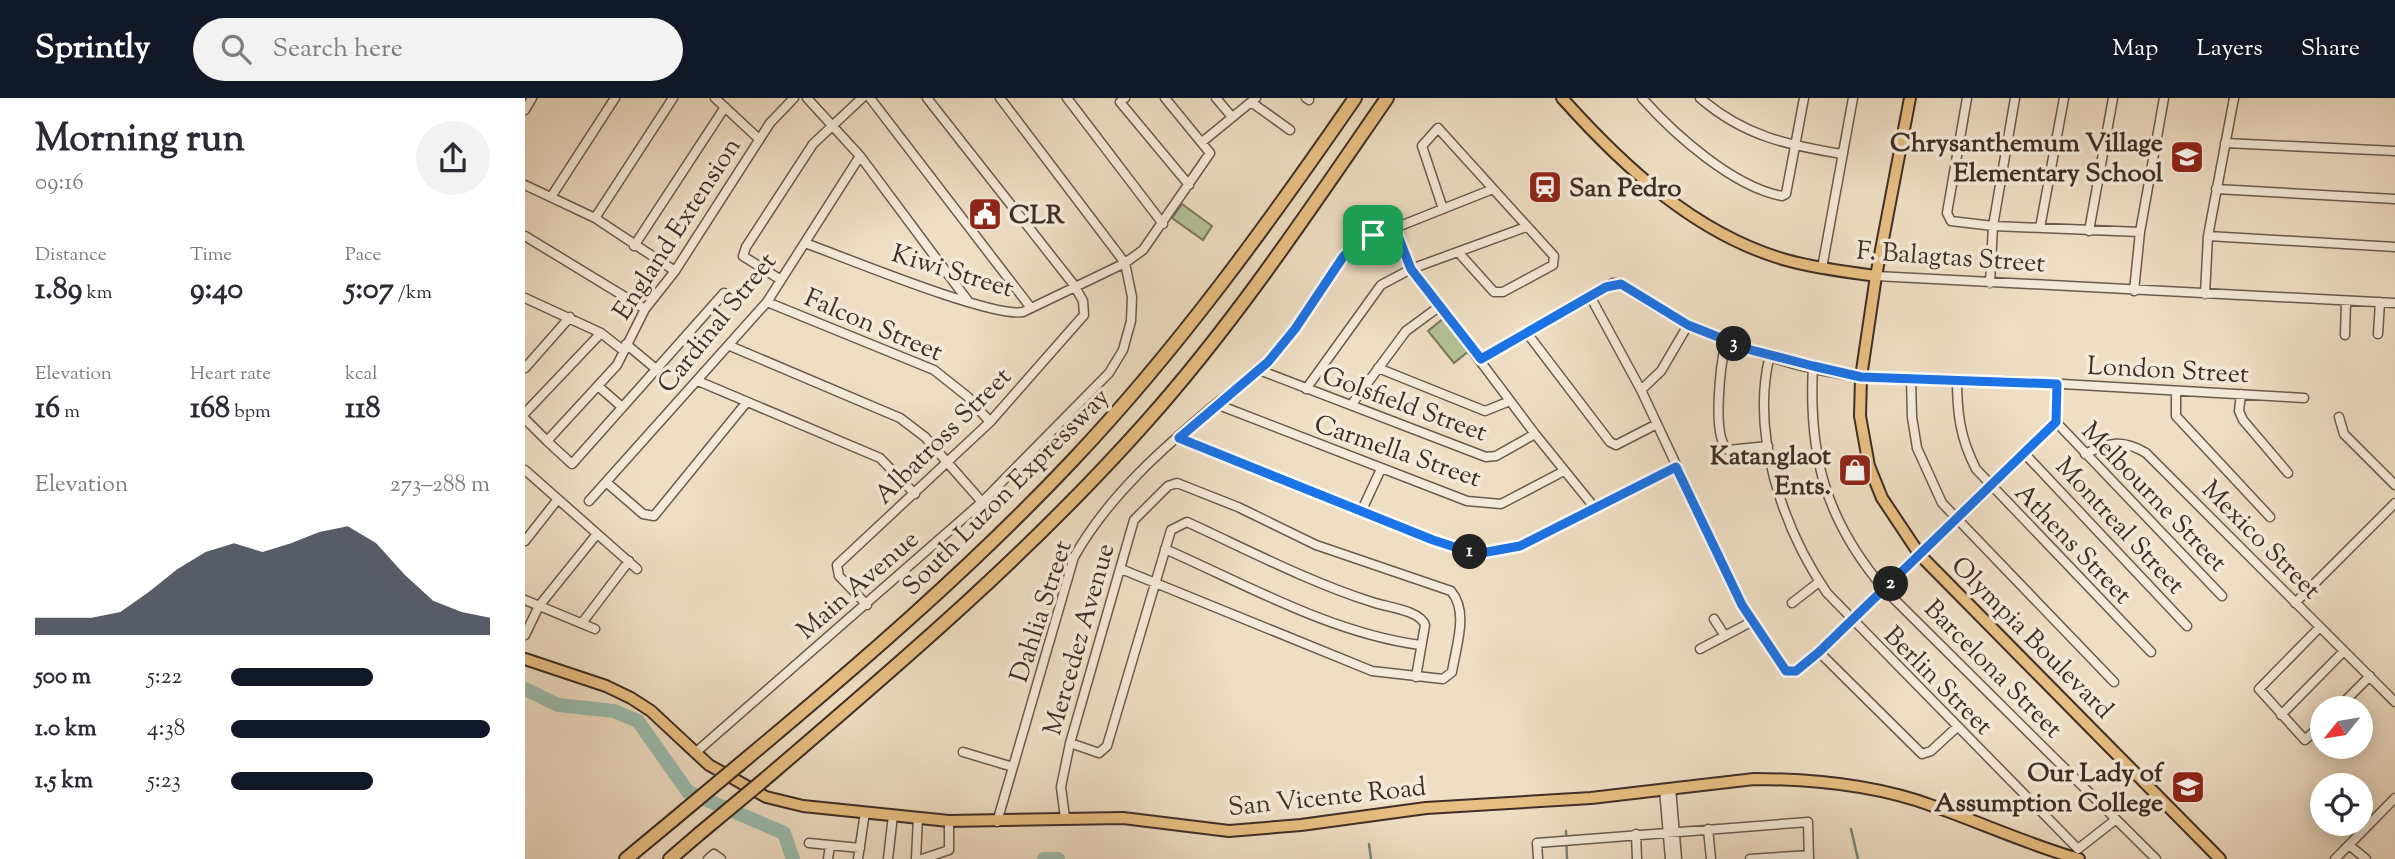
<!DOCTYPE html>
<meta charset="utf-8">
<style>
body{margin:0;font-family:"Sorts Mill Goudy",serif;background:#f2f2f3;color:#2b2b33;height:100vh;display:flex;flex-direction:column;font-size:26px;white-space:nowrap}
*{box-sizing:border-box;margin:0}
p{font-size:23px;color:#7c7c81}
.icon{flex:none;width:38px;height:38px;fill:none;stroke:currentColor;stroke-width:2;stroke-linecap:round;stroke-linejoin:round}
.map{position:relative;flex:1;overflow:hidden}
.sheet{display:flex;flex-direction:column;background:#fff;width:525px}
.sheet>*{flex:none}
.needle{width:46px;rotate:240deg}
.tools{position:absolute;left:1785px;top:598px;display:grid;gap:14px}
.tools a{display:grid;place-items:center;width:63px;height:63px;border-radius:50%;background:#fff;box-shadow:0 4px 18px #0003;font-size:35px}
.pin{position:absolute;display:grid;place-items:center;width:60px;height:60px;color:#fff;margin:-30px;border-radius:14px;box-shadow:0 4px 10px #0006}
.km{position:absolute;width:35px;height:35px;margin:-18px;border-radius:50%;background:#222;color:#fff;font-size:19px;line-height:35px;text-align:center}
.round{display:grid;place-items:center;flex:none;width:74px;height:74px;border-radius:37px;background:#f2f2f3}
.summary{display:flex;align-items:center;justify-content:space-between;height:119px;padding:0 35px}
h1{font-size:38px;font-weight:700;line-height:52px}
.stats{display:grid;grid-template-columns:repeat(3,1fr);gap:10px;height:119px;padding:7px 35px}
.stats div{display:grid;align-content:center}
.stats b{font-size:30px;font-weight:700}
.stats small{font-size:19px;font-weight:400}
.stats p{font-size:19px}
.chart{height:196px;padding:14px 35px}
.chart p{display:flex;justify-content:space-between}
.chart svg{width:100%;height:126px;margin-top:7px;fill:#111827;opacity:.7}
ul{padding:0 35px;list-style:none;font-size:23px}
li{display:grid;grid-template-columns:112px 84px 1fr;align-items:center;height:52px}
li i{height:18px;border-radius:9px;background:#111827}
header{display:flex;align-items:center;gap:42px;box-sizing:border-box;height:98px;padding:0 35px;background:#111827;color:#fff}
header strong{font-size:33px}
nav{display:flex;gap:38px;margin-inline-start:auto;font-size:24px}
.search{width:490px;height:63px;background:#f2f2f3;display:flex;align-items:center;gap:18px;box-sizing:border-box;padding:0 24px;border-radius:38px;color:#7c7c81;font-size:26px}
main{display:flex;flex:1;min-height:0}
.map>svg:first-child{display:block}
.green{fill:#b5c297;stroke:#7a785e;stroke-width:2}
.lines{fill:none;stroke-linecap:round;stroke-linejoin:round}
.stream{stroke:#768478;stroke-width:2.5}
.river{stroke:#9bbdae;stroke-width:14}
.minor-casing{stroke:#6b5a4e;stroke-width:11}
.major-casing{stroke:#3f2e26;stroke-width:14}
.highway-casing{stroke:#3f2e26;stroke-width:16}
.minor{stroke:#f5ead9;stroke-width:8}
.major{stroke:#e8bf82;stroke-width:10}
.highway{stroke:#e8bf82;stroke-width:12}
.highway-bridge-casing{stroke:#3f2e26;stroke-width:16;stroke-linecap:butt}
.highway-bridge{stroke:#e8bf82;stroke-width:12}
.route-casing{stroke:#fff;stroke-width:14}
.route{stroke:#1a73e8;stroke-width:9}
.labels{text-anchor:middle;stroke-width:7;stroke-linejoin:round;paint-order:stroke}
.poi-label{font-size:26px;font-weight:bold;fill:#3f2e26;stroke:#f5ead9;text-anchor:end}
.street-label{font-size:26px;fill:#3f2e26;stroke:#f5ead9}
</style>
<header>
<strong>Sprintly</strong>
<div class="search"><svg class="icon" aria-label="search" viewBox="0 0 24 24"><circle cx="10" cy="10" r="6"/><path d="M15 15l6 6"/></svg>Search here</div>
<nav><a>Map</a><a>Layers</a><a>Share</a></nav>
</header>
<main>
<section class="sheet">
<div class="summary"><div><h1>Morning run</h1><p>09:16</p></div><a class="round"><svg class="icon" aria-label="share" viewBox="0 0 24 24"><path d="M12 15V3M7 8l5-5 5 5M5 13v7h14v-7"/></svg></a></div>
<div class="stats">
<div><p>Distance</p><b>1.89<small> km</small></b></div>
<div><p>Time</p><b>9:40</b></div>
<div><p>Pace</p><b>5:07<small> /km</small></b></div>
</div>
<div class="stats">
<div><p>Elevation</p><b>16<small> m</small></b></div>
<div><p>Heart rate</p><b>168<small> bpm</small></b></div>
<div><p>kcal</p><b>118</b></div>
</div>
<div class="chart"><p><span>Elevation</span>273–288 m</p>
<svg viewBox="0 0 160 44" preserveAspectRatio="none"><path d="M0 44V38L10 38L20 38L30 36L40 29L50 21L60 15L70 12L80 15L90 12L100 8L110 6L120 12L130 23L140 32L150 36L160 38V44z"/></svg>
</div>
<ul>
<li><b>500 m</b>5:22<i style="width:55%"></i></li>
<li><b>1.0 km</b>4:38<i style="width:100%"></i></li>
<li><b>1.5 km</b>5:23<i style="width:55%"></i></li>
</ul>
</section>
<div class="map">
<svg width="1870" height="761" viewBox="0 0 1870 761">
<rect width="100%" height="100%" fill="#efdec4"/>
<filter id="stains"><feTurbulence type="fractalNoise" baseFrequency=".00286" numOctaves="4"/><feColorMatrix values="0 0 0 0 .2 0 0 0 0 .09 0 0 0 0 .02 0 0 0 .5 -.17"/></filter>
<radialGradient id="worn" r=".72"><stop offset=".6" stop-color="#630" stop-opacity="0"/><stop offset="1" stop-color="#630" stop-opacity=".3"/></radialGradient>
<path class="green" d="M657 106 687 128 678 142 647 120Z
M919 220 945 252 929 265 903 233Z"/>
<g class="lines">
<path class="stream" d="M1326 731 1333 761
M1041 733 1042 761
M844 746 846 761"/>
<path class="river" d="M0 591 33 607 89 613 113 623 163 694 259 735 268 761
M519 761H533"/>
<g class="minor-casing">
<path id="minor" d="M190 0 234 41
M282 0 335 58 443 203
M345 0 506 210
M542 0 638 126
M600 0 595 4 664 87
M691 0 707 19
M781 0 784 2
M1117 0C1149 36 1208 89 1257 98L1261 96 1279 0
M1175 0C1219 38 1262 47 1317 56
M1442 0 1422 115 1426 123 1468 128 1615 134
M726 4 765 32
M0 12 7 0
M677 44 731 0
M1700 45 1870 53
M0 87 70 120 150 173
M1691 91 1870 101
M26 99 90 0
M918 111 897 48 913 30 1029 158 1028 167 978 194H969L934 155
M70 120 148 0
M869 128 886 171 1010 336 1069 409
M1515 130 1539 0
M1564 133 1588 0
M0 138 120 211
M1683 138 1870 149
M280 145C319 159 466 220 498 214L600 165 618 152 685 55 640 0
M109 148 200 9
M1297 170 1328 0
M1351 178 1870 205
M256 182 218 158 221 149 288 46 337 0
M1465 185 1468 128 1490 0
M1609 193 1615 134 1639 0
M199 195 47 366 22 343 92 267 120 211 150 173 245 25 269 0
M1680 196 1683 138 1709 0
M1065 198 1116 292 1217 507 1261 573H1271L1294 554 1531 324
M0 200 76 235 99 253
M242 204 409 272 443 299 465 324
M1002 235 1085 344 1091 347 1130 327
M1853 236 1855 204
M1820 237 1821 203
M1201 243C1196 264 1186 339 1203 352L1243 348
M101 246 131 271
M205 248 375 320 400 339 457 404
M1245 257C1225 335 1258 431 1302 495L1553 751 1590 722
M956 261 1088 185 1096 186C1161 234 1257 270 1337 279 1392 284 1448 281 1502 284 1595 289 1687 294 1779 300
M1288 268C1283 358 1301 423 1360 492L1631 761
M0 270 45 219
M853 270 960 313 985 303
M734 272 961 359 971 358 1010 336
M1386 280 1387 319 1392 350 1417 405 1589 584
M1432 281C1432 315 1435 340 1451 371L1626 554
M173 283 355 360 390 396
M1532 286 1531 324 1697 498
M73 288 97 309
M781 291 856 187 886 171 1001 129
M1116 292 1136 273 1163 227
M1651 293V318L1745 419
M1716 296 1714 313 1718 322 1763 375
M691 306 942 403 976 406 1039 373
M827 306 881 233 915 208
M0 315 76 235
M1814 319 1819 336 1870 387
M0 321 22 343
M654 340 908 442 951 456 995 448 1151 369
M1499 355 1662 528
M1560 356C1584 344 1598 341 1621 355L1870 604
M0 372 112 471
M81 384 118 416 129 418 221 305
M64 403 242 204 335 58
M836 414 856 371
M0 443 33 401
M640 451C722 487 806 535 895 547
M0 502 70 531
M1267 505 1294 484
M1770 505 1870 405
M342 507 314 478 312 467 465 324 559 217 558 203 549 187 402 0
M1189 521 1200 538
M57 525 104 463
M1795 529 1734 591 1780 642 1797 626
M0 537 14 508 72 436
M1175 551 1228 523
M1294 554 1397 656 1406 653 1432 629
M1812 611 1845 578
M1756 617 1819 553
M545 645 574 655 582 648 646 432 662 424C723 452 784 484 847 504 861 509 895 512 900 527L891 579
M438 654 488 669
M170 655 457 404 584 275 598 252 606 223 607 199 600 165 475 0
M1146 690 1152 761
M1139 691 1145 761
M540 720 536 689 545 645 609 422 643 388 652 385 713 409 791 447 926 493C944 514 931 548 927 574L918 581 847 573 596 471
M472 724 549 459C584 397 639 349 693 304 710 291 729 279 743 264 778 228 797 180 832 145L968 91
M1183 731 1186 761
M1111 736 1112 761
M284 745 335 750
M1824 747 1841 761
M183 761 189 756 196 761
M303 761 305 747
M333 761 340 714
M363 761 368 717
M391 761 393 719
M397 761 424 752V723
M1013 761 1012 745 1283 724 1284 761
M1225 761 1284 757
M1810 761 1870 700"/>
</g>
<g class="major-casing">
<path id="major" d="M1037 0C1098 68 1170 136 1261 162 1290 170 1321 174 1351 178
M1385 0 1351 178 1336 279 1335 318 1344 368 1357 400 1395 457 1695 761
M0 561 81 588 106 600 126 613 184 667 241 699 278 708 424 723 598 720 704 733 776 727 901 710 1066 700 1229 681C1289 681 1351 687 1408 708 1457 725 1504 747 1554 761"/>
</g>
<g class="highway-casing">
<path id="highway" d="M215 666C330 570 444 472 547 363 653 251 743 126 830 0
M240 681C373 567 506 454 622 323 711 223 786 110 862 0
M101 761 148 722
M145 761 174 736"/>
</g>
<use href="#minor" class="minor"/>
<use href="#major" class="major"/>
<use href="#highway" class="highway"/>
<g class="highway-bridge-casing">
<path id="highway-bridge" d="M148 722 215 666
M174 736 240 681"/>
</g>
<use href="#highway-bridge" class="highway-bridge"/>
</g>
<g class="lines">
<g class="route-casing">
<path id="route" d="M869 128 886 171 956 261 1081 189 1096 186 1163 227 1226 252 1288 268 1336 279 1532 286 1531 324 1294 554 1271 573H1261L1217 507 1151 369 995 448 951 456 908 442 654 340 743 264 770 231 818 159 832 145Z"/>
</g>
<use href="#route" class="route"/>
</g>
<defs>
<g id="school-square" transform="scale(1.75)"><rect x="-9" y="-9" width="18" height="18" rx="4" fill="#8f2418" stroke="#f5ead9"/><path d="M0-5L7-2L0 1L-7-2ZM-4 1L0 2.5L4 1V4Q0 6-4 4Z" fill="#fff"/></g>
<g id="station-square" transform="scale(1.75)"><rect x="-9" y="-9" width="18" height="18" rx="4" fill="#8f2418" stroke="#f5ead9"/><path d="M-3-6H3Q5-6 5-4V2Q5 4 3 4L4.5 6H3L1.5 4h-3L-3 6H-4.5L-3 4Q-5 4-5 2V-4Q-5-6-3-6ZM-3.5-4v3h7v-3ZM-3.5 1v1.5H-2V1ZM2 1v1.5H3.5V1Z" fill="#fff"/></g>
<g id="civic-square" transform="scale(1.75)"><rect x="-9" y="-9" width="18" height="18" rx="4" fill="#8f2418" stroke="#f5ead9"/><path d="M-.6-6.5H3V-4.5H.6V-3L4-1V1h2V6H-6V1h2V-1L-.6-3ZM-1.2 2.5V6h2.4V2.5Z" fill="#fff"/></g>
<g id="shop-square" transform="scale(1.75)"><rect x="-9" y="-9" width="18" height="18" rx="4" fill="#8f2418" stroke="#f5ead9"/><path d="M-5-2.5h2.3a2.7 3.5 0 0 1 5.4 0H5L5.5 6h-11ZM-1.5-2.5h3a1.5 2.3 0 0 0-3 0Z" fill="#fff"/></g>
<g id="university-square" transform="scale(1.75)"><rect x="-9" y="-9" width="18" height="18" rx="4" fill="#8f2418" stroke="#f5ead9"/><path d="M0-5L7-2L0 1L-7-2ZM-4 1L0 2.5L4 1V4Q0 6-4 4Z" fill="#fff"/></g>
</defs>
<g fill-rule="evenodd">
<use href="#school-square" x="1662" y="59"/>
<use href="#station-square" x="1020" y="89"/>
<use href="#civic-square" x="460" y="116"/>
<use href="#shop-square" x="1330" y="372"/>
<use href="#university-square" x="1663" y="689"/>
</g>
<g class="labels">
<g class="poi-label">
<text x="1638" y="53">Chrysanthemum Village<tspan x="1638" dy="30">Elementary School</tspan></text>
<text x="1044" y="98" text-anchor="start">San Pedro</text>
<text x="484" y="125" text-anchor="start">CLR</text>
<text x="1306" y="366">Katanglaot<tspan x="1306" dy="30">Ents.</tspan></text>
<text x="1638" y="683">Our Lady of<tspan x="1638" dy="30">Assumption College</tspan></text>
</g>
<g class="street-label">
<text transform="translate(151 130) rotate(-57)" y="9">England Extension</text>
<text transform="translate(1426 158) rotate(4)" y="9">F. Balagtas Street</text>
<text transform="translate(428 172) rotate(17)" y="9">Kiwi Street</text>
<text transform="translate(191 224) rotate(-51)" y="9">Cardinal Street</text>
<text transform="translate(349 226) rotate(23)" y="9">Falcon Street</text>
<text transform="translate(1643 271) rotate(3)" y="9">London Street</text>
<text transform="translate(880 305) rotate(20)" y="9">Golsfield Street</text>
<text transform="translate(417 337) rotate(-45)" y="9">Albatross Street</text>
<text transform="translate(873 352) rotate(19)" y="9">Carmella Street</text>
<text transform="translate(480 393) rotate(-45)" y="9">South Luzon Expressway</text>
<text transform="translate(1630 398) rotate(46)" y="9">Melbourne Street</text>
<text transform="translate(1596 427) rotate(47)" y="9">Montreal Street</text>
<text transform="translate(1737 441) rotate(45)" y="9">Mexico Street</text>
<text transform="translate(1549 445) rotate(46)" y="9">Athens Street</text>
<text transform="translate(332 486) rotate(-41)" y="9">Main Avenue</text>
<text transform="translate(515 513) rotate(-72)" y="9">Dahlia Street</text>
<text transform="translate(1508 539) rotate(45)" y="9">Olympia Boulevard</text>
<text transform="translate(553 541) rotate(-74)" y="9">Mercedez Avenue</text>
<text transform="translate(1469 570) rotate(45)" y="9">Barcelona Street</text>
<text transform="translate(1414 582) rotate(45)" y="9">Berlin Street</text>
<text transform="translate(802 698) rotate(-6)" y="9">San Vicente Road</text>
</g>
</g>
<rect width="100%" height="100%" filter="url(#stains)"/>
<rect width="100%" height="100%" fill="url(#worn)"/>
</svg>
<div class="tools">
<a><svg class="needle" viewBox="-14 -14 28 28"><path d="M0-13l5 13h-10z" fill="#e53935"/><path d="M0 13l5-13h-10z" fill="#7c7c81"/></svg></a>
<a><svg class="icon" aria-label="locate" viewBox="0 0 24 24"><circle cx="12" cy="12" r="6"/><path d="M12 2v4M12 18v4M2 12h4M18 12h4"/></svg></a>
</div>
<div class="pin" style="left:848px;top:137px;background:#1e9e55"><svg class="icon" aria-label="arrive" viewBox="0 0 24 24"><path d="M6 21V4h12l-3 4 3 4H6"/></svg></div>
<b class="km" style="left:945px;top:454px">1</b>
<b class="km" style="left:1366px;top:486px">2</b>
<b class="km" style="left:1209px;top:246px">3</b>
</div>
</main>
